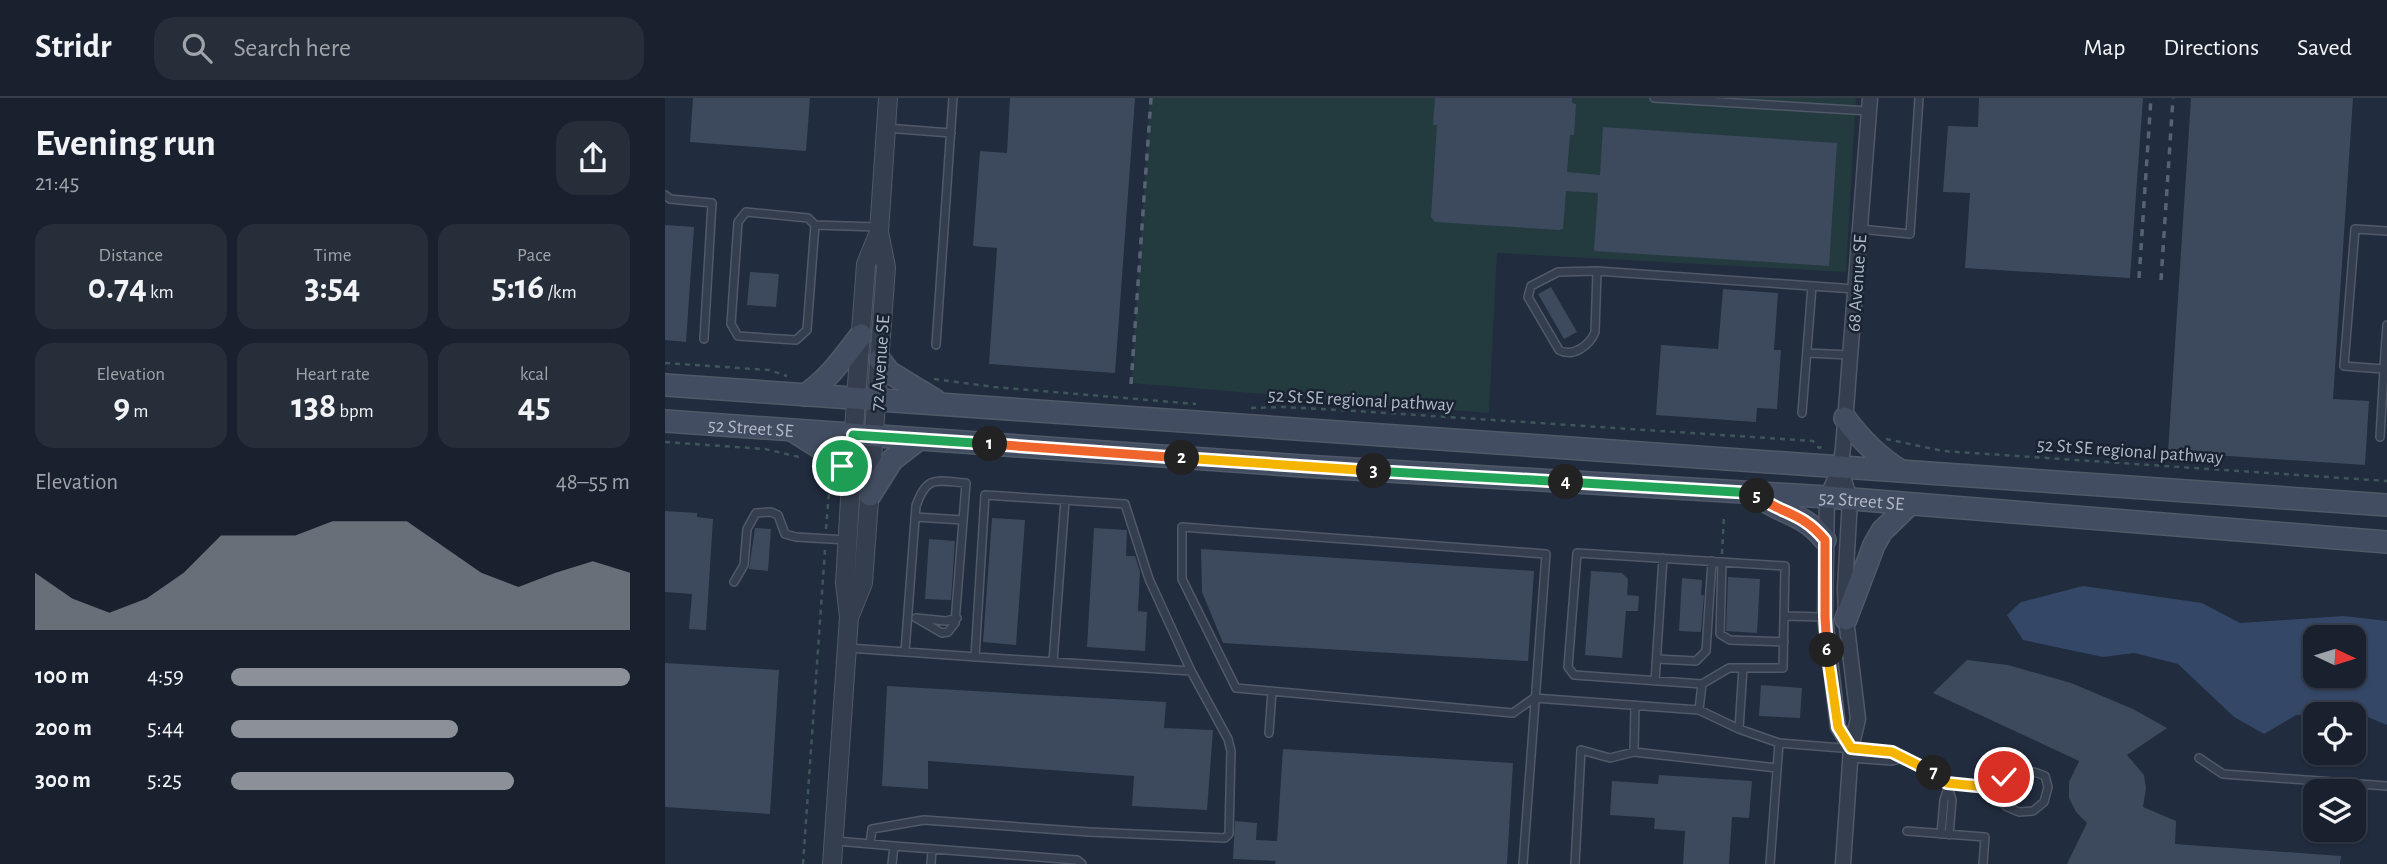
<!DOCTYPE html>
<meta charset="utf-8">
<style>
body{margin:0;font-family:"Alegreya Sans",sans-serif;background:#262e3a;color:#f1f3f6;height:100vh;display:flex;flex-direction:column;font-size:26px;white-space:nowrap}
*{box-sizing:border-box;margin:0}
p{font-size:23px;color:#9fa3aa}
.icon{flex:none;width:38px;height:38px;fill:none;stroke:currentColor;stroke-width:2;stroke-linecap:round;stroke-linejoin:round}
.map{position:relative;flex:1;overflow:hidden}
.side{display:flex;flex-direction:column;background:#19212e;width:665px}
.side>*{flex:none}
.needle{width:46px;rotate:94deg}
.fabs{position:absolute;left:1638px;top:527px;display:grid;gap:14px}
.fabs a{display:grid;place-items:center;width:63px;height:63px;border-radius:14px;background:#19212e;box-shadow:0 2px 5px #0004,0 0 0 2px #373e4a;font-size:35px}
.pin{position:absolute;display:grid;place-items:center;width:60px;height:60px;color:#fff;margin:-30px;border:4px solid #fff;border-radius:50%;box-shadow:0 2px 7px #0007}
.km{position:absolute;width:35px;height:35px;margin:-18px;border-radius:50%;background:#222;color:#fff;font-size:19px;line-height:35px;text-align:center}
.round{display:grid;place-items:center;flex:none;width:74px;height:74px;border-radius:21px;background:#262e3a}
.summary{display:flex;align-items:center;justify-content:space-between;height:119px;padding:0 35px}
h1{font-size:38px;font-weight:600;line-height:52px}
.metrics{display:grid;grid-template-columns:repeat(3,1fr);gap:10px;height:119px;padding:7px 35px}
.metrics div{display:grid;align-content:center;border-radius:18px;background:#262e3a;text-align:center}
.metrics b{font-size:35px;font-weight:600}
.metrics small{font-size:19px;font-weight:400}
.metrics p{font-size:19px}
.chart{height:196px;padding:14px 35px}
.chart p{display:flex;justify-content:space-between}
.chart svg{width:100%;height:126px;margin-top:7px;fill:#8c9099;opacity:.7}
ul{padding:0 35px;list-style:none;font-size:23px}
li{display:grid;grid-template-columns:112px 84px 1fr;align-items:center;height:52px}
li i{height:18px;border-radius:9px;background:#8c9099}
header{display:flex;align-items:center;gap:42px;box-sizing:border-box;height:98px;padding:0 35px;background:#19212e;border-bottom:2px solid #373e4a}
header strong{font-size:33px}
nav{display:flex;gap:38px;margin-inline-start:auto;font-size:24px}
.search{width:490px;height:63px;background:#262e3a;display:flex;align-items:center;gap:18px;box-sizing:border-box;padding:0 24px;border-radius:21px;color:#9fa3aa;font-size:26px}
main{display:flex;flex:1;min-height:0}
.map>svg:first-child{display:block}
.green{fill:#233a3f}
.water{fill:#344766;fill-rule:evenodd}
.building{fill:#3d4a5d}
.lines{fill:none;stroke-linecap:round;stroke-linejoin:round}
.service-casing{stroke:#505968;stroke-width:10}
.minor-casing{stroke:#505968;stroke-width:17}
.tertiary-casing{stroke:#505968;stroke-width:20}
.secondary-casing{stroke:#505968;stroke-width:24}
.path{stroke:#3e5659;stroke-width:2.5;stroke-dasharray:5 5;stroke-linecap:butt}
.service{stroke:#353e4e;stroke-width:7}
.minor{stroke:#353e4e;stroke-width:14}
.tertiary{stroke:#353e4e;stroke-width:18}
.secondary{stroke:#434d61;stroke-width:21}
.rail{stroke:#576275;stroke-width:3.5;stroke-dasharray:7 7;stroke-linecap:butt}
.split-1-casing{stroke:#fff;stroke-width:14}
.split-2-casing{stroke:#fff;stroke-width:14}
.split-3-casing{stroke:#fff;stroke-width:14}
.split-4-casing{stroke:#fff;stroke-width:14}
.split-5-casing{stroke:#fff;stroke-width:14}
.split-6-casing{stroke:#fff;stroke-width:14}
.split-7-casing{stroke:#fff;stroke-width:14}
.split-8-casing{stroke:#fff;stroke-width:14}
.split-1{stroke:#22a559;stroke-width:9}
.split-2{stroke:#f0652b;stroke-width:9}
.split-3{stroke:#f5b400;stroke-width:9}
.split-4{stroke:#22a559;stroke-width:9}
.split-5{stroke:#22a559;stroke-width:9}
.split-6{stroke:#f0652b;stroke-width:9}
.split-7{stroke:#f5b400;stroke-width:9}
.split-8{stroke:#f5b400;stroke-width:9}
.labels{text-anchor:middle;stroke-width:5;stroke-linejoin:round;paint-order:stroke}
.street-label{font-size:19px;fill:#b1b9c9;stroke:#1a2332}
</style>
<header>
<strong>Stridr</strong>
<div class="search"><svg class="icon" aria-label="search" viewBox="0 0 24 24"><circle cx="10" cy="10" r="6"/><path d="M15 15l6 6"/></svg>Search here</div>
<nav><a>Map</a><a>Directions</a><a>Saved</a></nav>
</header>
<main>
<section class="side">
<div class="summary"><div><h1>Evening run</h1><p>21:45</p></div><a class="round"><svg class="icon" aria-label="share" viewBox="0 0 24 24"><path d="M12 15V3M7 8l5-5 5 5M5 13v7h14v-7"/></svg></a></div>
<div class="metrics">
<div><p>Distance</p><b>0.74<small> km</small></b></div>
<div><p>Time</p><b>3:54</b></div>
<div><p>Pace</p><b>5:16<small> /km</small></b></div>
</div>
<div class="metrics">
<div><p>Elevation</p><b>9<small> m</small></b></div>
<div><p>Heart rate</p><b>138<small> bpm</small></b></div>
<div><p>kcal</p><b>45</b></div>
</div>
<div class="chart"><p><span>Elevation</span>48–55 m</p>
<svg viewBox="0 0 160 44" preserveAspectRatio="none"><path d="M0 44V24L10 33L20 38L30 33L40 24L50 11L60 11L70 11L80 6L90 6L100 6L110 15L120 24L130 29L140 24L150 20L160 24V44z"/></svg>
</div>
<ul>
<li><b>100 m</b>4:59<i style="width:100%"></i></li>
<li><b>200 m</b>5:44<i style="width:57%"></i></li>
<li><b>300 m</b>5:25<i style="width:71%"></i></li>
</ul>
</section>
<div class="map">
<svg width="1722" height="766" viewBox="0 0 1722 766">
<rect width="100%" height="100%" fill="#212c3e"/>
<path class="green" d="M485 0H1191L1181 174 832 155 824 315 466 285Z"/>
<path class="water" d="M1418 488 1537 505 1575 525 1679 518 1722 523V627L1693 615 1631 617 1599 636 1569 619 1513 566 1469 555 1438 559 1358 542 1342 517 1356 504ZM1650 539H1689V578H1650Z"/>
<path class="building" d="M28 0H145L141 53 25 44Z
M345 0H470L450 275 324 266 332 150 308 148 315 53 342 55Z
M770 0H907V5L911 6 909 37H905L902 74 935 77 938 29 1172 45 1164 168 929 153 933 95 901 93 898 131 894 132 770 124 766 119 772 27H768Z
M1314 0H1478L1465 180 1300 170 1305 95 1278 94 1283 28 1313 29Z
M1526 0H1688L1668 301 1704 303 1700 367 1503 354Z
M0 127 29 129 21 244 0 242Z
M85 174 114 176 111 209 82 207Z
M886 189 912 234 899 241 873 196Z
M1058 191 1113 195 1109 252H1116L1112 311 1092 310 1091 324 991 317 996 247 1053 251Z
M0 413 32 415V419L48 421 41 532 24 531 27 496 0 494Z
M327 420 360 422 351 547 318 544Z
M90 430 106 431 103 473 84 471Z
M429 430 462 432 461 458H470L475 473 473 513 482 514 480 553 422 549Z
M264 441 290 443 286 502 260 501Z
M536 451 869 473 863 563 558 545 537 494Z
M926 473 957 475 963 481 962 497 974 498 973 513H961L957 560 920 557Z
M1063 479 1095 481 1092 535 1061 533Z
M1017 480 1037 482 1036 497H1039L1036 534 1014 533Z
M1302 562 1343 567 1406 585 1468 611 1502 630 1462 657 1479 677 1481 690 1478 709 1511 723 1510 746 1676 758 1675 766H1402L1422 725 1411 714 1404 700V684L1414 663 1268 595Z
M0 565 114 572 105 716 0 709Z
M1096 587 1137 590 1135 620 1094 618Z
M222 588 501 604 499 630 548 632 542 712 467 708 469 678 263 663V691L217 688Z
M618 651 848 665 842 766H610L611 763 568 761 570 723 592 725 591 742 612 743Z
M994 677 1087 683 1084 720 1067 719 1064 766H1018L1020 733 989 731 990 720 945 717 947 683 993 686Z"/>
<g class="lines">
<g class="service-casing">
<path id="service" d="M989 0 1204 13
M221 30 286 35
M0 97 5 101 47 105 39 241
M150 127 142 232 131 242 73 238 66 226 73 124 81 114 143 120 150 127 213 129
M1195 131 1245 136 1254 0
M932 173 930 234C925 247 908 260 894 252L863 199 866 188 893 174 932 173 1190 191
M1722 227 1720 254H1722
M271 247 288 0
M1142 255 1185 257
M1718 271 1679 268 1690 131 1722 133
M1137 315 1147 188
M1715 339 1720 254
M250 419 298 422
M912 455 1120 468 1118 570H1064L1037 586 909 577 903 569Z
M1057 464 1055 536 1065 542 1119 544
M69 484 79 467 82 431 91 415 106 414 113 417 120 436 131 439 182 442
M1119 518 1160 519
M251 520 281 523 292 520
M183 550C297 558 412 566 526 573L484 481 460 406 320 397 310 559
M240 554 251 408C262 376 272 383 301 385L290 525 283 534 277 535 251 520
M992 561 1031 563 1041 553 1047 463
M388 564 400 402
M990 583 998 460
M970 607 969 654 1112 670
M1034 612 1037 586
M1074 631 1078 570
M604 635 607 593
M1238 660 1253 665 1281 683 1287 702 1284 737
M1534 660 1558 676 1722 688
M1282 685 1322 689 1342 709 1354 714 1368 713 1379 704 1383 689 1380 678C1353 666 1345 675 1322 689
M1242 733 1320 739 1318 766
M1276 736 1279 702 1284 687
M171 743 229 748 227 766
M205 746 207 731 259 722 424 734 560 740 564 736 566 653 563 641 526 573
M229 748 412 762 417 766
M266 766 267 751
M858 766 881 456 517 429V481L571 590 848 615 869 600 1034 612 1074 631 1114 645 1227 654 1238 660 1227 663 1185 660
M910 766 916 652 945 660 969 654
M1105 766 1114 645"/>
</g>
<g class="minor-casing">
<path id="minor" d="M1175 370 1185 401 1180 490 1181 521 1193 621 1186 650 1178 766
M1186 650 1173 629 1160 519 1162 399 1175 370 1178 350 1205 0"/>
</g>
<g class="tertiary-casing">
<path id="tertiary" d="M185 517 198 485 221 169 214 134 223 0
M167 766 184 519 180 485 191 300 201 166 214 134"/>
</g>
<g class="secondary-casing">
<g id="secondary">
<path d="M215 262 224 274 270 302"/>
<path d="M0 287 1722 407"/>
<path d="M140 297C164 281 178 260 196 237"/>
<path d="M1180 320C1196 342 1213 359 1236 373"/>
<path id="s1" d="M0 323 638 368 1162 399 1722 444"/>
<path d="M130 334 165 356 186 378"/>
<path d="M205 397 227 362 254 341"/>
<path d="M1093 398C1118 417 1139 415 1160 442"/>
<path d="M1181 521 1209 447 1217 433 1245 406"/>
</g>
</g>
<path class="path" d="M0 265 104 272 122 278
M269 281 329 289 531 306
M586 310 619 309 691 313 1148 343 1154 350 1159 348
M1221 341 1278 353 1722 383
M0 344 100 351 138 360
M161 431 164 394 162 379
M1057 456 1059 417
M138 766 160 452"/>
<use href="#service" class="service"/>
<use href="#minor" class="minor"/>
<use href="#tertiary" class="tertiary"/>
<use href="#secondary" class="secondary"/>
<path class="rail" d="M1474 180 1486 0
M1496 182 1508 0
M466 286 486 0"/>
</g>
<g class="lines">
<g class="split-1-casing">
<path id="split-1" d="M177 368 186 378 188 337 325 346"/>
</g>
<g class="split-2-casing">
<path id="split-2" d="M325 346 517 360"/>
</g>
<g class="split-3-casing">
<path id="split-3" d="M517 360 709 373"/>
</g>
<g class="split-4-casing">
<path id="split-4" d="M709 373 901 384"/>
</g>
<g class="split-5-casing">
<path id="split-5" d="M901 384 1088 395 1092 398"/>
</g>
<g class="split-6-casing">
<path id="split-6" d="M1092 398C1119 417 1137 414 1160 442V519L1162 552"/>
</g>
<g class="split-7-casing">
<path id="split-7" d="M1162 552 1173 629 1186 650 1227 654 1269 675"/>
</g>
<g class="split-8-casing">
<path id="split-8" d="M1269 675 1282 685 1322 689 1339 679"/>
</g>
<use href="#split-1" class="split-1"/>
<use href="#split-2" class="split-2"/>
<use href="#split-3" class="split-3"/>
<use href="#split-4" class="split-4"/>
<use href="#split-5" class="split-5"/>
<use href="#split-6" class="split-6"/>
<use href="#split-7" class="split-7"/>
<use href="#split-8" class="split-8"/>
</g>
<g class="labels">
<g class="street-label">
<text transform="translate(1191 185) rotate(-86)" y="7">68 Avenue SE</text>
<text transform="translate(214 265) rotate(-86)" y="7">72 Avenue SE</text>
<text transform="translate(696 301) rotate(3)" y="7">52 St SE regional pathway</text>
<text dy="7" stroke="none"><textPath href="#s1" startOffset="86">52 Street SE</textPath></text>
<text transform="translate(1465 352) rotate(4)" y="7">52 St SE regional pathway</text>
<text dy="7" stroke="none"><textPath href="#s1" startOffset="1199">52 Street SE</textPath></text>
</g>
</g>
</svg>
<div class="fabs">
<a><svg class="needle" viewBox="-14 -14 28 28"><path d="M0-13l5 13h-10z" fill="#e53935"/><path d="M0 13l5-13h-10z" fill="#9fa3aa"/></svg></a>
<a><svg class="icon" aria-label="locate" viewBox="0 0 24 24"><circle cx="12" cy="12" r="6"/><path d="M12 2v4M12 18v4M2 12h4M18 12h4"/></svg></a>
<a><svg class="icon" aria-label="layers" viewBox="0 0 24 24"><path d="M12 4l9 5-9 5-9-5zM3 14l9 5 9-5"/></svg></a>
</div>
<div class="pin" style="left:177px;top:368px;background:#1e9e55"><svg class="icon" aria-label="arrive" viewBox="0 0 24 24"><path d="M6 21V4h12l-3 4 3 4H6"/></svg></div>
<div class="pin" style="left:1339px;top:679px;background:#d93025"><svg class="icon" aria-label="check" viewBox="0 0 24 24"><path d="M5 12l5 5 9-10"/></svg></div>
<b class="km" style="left:325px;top:346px">1</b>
<b class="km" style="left:517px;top:360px">2</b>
<b class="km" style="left:709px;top:373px">3</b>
<b class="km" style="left:901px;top:384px">4</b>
<b class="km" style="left:1092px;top:398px">5</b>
<b class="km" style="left:1162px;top:552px">6</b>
<b class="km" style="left:1269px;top:675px">7</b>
</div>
</main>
